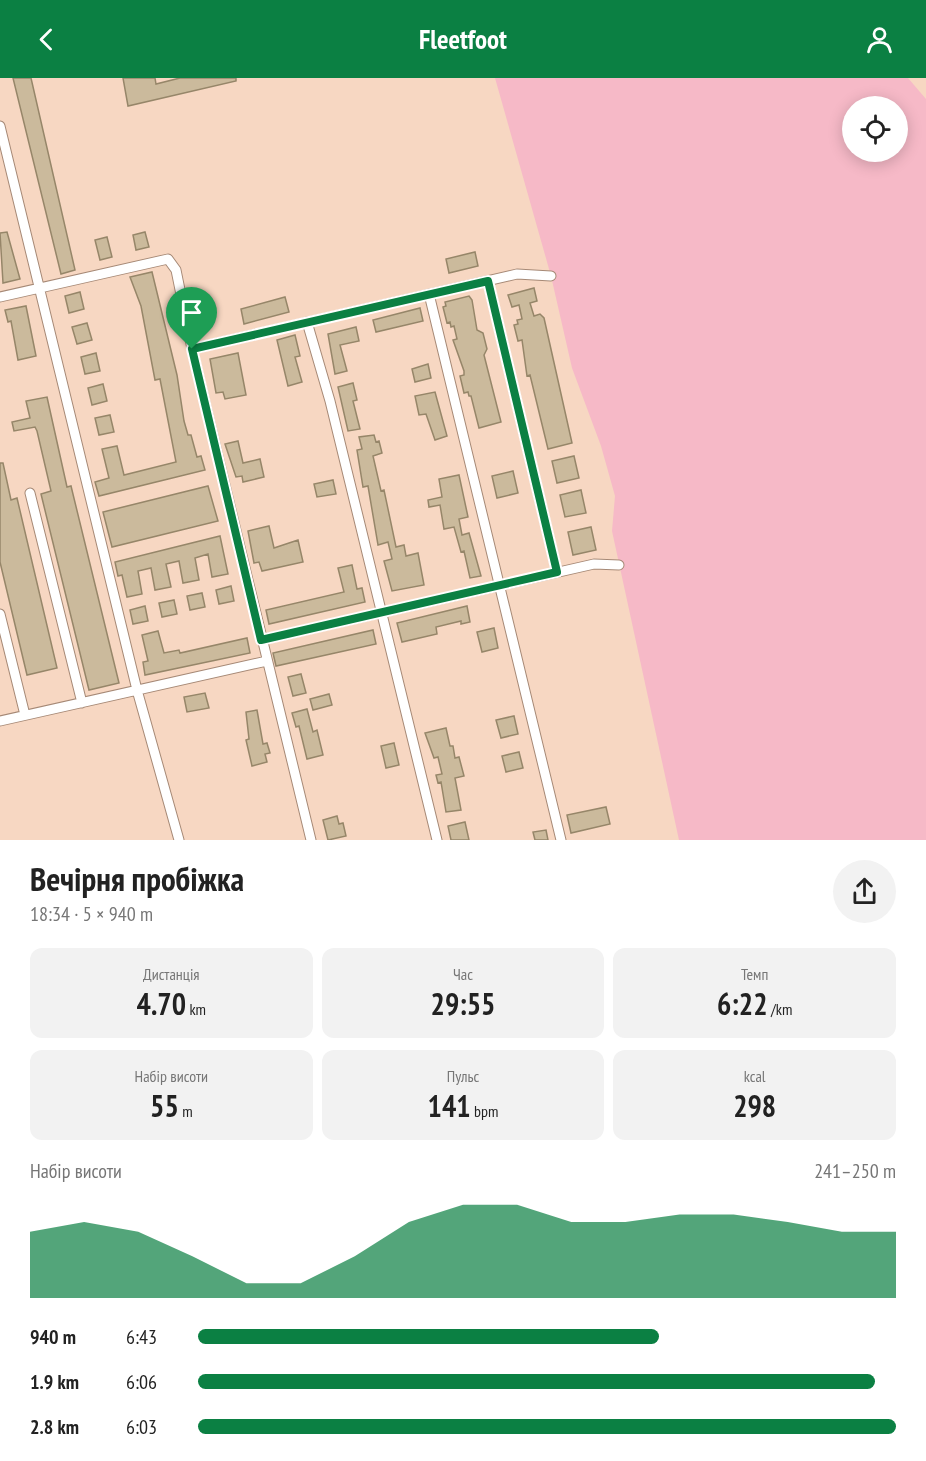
<!DOCTYPE html>
<html lang="uk">
<meta charset="utf-8">
<style>
body{margin:0;font-family:"PT Sans Narrow",sans-serif;background:#f2f2f2;color:#222;height:100vh;display:flex;flex-direction:column;font-size:22px;white-space:nowrap}
*{box-sizing:border-box;margin:0}
p{font-size:20px;color:#767676}
.icon{flex:none;width:33px;height:33px;fill:none;stroke:currentColor;stroke-width:2;stroke-linecap:round;stroke-linejoin:round}
.map{position:relative;height:762px;overflow:hidden}
.side{display:flex;flex-direction:column;background:#fff;flex:1}
.side>*{flex:none}
.controls{position:absolute;left:842px;top:18px;display:grid;gap:12px}
.controls a{display:grid;place-items:center;width:66px;height:66px;border-radius:50%;background:#fff;box-shadow:0 3px 15px #0003;font-size:30px}
.pin{position:absolute;display:grid;place-items:center;width:51px;height:51px;color:#fff;margin:-62px -26px;border-radius:50% 50% 50% 0;rotate:-45deg;box-shadow:0 0 6px #0007}
.pin .icon{rotate:45deg}
.round{display:grid;place-items:center;flex:none;width:63px;height:63px;border-radius:32px;background:#f2f2f2}
.head{display:flex;align-items:center;justify-content:space-between;height:102px;padding:0 30px}
h1{font-size:33px;font-weight:700;line-height:45px}
.stats{display:grid;grid-template-columns:repeat(3,1fr);gap:9px;height:102px;padding:6px 30px}
.stats div{display:grid;align-content:center;border-radius:12px;background:#f2f2f2;text-align:center}
.stats b{font-size:30px;font-weight:700}
.stats small{font-size:16px;font-weight:400}
.stats p{font-size:16px}
.chart{height:168px;padding:12px 30px}
.chart p{display:flex;justify-content:space-between}
.chart svg{width:100%;height:108px;margin-top:6px;fill:#0b8043;opacity:.7}
ul{padding:0 30px;list-style:none;font-size:20px}
li{display:grid;grid-template-columns:96px 72px 1fr;align-items:center;height:45px}
li i{height:15px;border-radius:8px;background:#0b8043}
header{display:flex;justify-content:space-between;align-items:center;height:78px;padding:0 30px;background:#0b8043;color:#fff;font-size:27px;font-weight:700}
.map>svg:first-child{display:block}
.green{fill:#f6b9c7;fill-rule:evenodd}
.building{fill:#cbba9c;stroke:#968669;stroke-width:1.5}
.lines{fill:none;stroke-linecap:round;stroke-linejoin:round}
.street-casing{stroke:#a68976;stroke-width:11}
.street{stroke:#fff;stroke-width:9}
.route-casing{stroke:#fff;stroke-width:12}
.route{stroke:#0b8043;stroke-width:8}
</style>
<header><svg class="icon" aria-label="back" viewBox="0 0 24 24"><path d="M15 5l-7 7 7 7"/></svg>Fleetfoot<svg class="icon" aria-label="person" viewBox="0 0 24 24"><circle cx="12" cy="8" r="4"/><path d="M4 21q1-7 8-7t8 7"/></svg></header>
<div class="map">
<svg width="926" height="762" viewBox="0 0 926 762">
<rect width="100%" height="100%" fill="#f7d7c2"/>
<path class="green" d="M495 0H908L926 21V762H679L612 453 615 418 601 368 572 290 551 198ZM852 28H897V74H852Z"/>
<path class="building" d="M13 0H31L75 192 61 196Z
M123 0H155L156 6 180 0H236V3L128 28Z
M7 154 20 201 3 205 0 155Z
M145 154 149 169 136 172 133 157Z
M107 159 112 179 100 182 95 162Z
M475 174 478 188 449 195 446 181Z
M152 194 177 297 184 343 188 357H191L197 379 201 378 205 392 99 418 95 404 109 400 102 371 117 368 124 397 176 384 160 301 155 302 141 228 130 199Z
M534 210 537 223 530 225 534 238 540 236 544 240 572 365 548 371 530 297 527 298 522 262 518 263 514 247 518 246 517 242 522 241 519 227 512 229 508 217Z
M80 214 84 231 69 235 65 218Z
M469 218 472 222 477 252 483 255 487 271 484 277 501 344 479 350 471 318H469L468 314 464 315 460 298 464 297V293L453 262 457 261 454 248 451 249 450 244 447 245 443 229 446 228 445 224Z
M285 219 289 234 244 246 241 231Z
M26 228 36 278 18 282 11 243 8 244 5 232Z
M420 230 423 243 376 254 373 242Z
M87 245 92 262 77 266 72 249Z
M356 249 359 263 340 267 347 293 335 296 328 256Z
M295 257 300 278 295 279 302 304 288 308 277 262Z
M96 275 100 293 85 296 81 279Z
M238 275 246 317 225 321 223 314 216 315 210 281Z
M428 286 431 300 415 304 412 291Z
M353 305 357 322 353 323 360 351 348 353 338 309Z
M103 306 107 323 92 327 88 310Z
M435 314 447 358 435 362 426 336 419 337 415 318Z
M47 319 67 409 71 408 119 605 89 612 41 416 51 413 37 353 35 349 14 353 12 344 30 340 26 323Z
M110 337 114 354 99 357 95 340Z
M374 357 376 364 379 363 382 375 373 378 381 413 384 412 396 469 404 467 406 478 418 475 424 507 392 513 384 483 392 481 388 464 378 467 368 408 363 409 357 372 362 371 359 359Z
M238 363 243 385 260 381 264 399 243 404 242 398 236 399 225 366Z
M574 378 579 400 557 405 552 383Z
M0 385H3L11 422 17 420 57 590 27 597 0 484Z
M513 393 518 415 497 420 492 398Z
M459 397 468 439 459 441 462 457 469 455 481 498 470 500 464 473 461 474 454 449 444 451 440 427 429 429 428 422 442 419 439 401Z
M333 402 336 416 317 419 314 406Z
M208 408 218 443 112 469 103 434Z
M581 412 586 435 565 439 560 417Z
M269 448 274 470 298 462 303 484 262 493 259 484 254 485 248 453Z
M591 449 596 472 573 477 568 454Z
M220 458 228 496 212 499 208 476 195 480 199 502 183 505 179 483 166 486 171 509 155 512 151 490 138 493 142 516 127 519 122 497 118 498 115 484Z
M352 487 357 511 362 510 365 524 269 546 266 532 344 514 338 490Z
M231 508 234 523 219 526 216 512Z
M202 515 205 529 190 532 187 518Z
M174 522 177 536 162 539 159 525Z
M145 528 148 543 133 546 130 532Z
M467 528 470 544 461 546V543L436 549 437 556 402 564 397 545Z
M494 550 498 570 482 574 477 554Z
M373 552 376 566 276 588 273 575Z
M158 553 164 575 179 572 180 575 247 560 250 575 145 597 143 584 148 583 142 557Z
M301 596 306 615 293 618 288 599Z
M205 615 209 630 187 634 184 619Z
M329 616 332 627 313 632 310 621Z
M307 631 313 654 317 652 323 677 307 681 299 648 296 649 292 635Z
M257 632 263 666 267 665 270 675 265 676 267 684 252 688 246 662 249 661 246 634Z
M514 638 518 656 501 660 496 642Z
M446 650 450 668H453L455 680 459 679 464 698 455 700 461 732 446 734 441 704 438 705 436 697 442 696 438 679 434 680 425 655Z
M394 665 399 687 386 690 381 668Z
M519 674 523 690 506 694 502 678Z
M606 729 610 746 571 755 567 737Z
M337 738 339 746 343 745 346 758 328 762 323 742Z
M465 744 469 762H451L448 748Z
M546 752 548 762H535L533 754Z"/>
<g class="lines">
<g class="street-casing">
<path id="street" d="M0 48 137 612 179 762
M488 203 557 494
M429 216 561 762
M0 219 168 181 176 192 192 271 311 762
M307 244 330 323 437 762
M192 271 517 196 551 198
M30 415 82 625
M0 536 25 637
M261 562 594 486 619 487
M0 643 267 583"/>
</g>
<use href="#street" class="street"/>
</g>
<g class="lines">
<g class="route-casing">
<path id="route" d="M488 203 557 494 261 562 192 271Z"/>
</g>
<use href="#route" class="route"/>
</g>
</svg>
<div class="controls">
<a><svg class="icon" aria-label="locate" viewBox="0 0 24 24"><circle cx="12" cy="12" r="6"/><path d="M12 2v4M12 18v4M2 12h4M18 12h4"/></svg></a>
</div>
<div class="pin" style="left:192px;top:271px;background:#1e9e55"><svg class="icon" aria-label="arrive" viewBox="0 0 24 24"><path d="M6 21V4h12l-3 4 3 4H6"/></svg></div>
</div>
<section class="side">
<div class="head"><div><h1>Вечірня пробіжка</h1><p>18:34 · 5 × 940 m</p></div><a class="round"><svg class="icon" aria-label="share" viewBox="0 0 24 24"><path d="M12 15V3M7 8l5-5 5 5M5 13v7h14v-7"/></svg></a></div>
<div class="stats">
<div><p>Дистанція</p><b>4.70<small> km</small></b></div>
<div><p>Час</p><b>29:55</b></div>
<div><p>Темп</p><b>6:22<small> /km</small></b></div>
</div>
<div class="stats">
<div><p>Набір висоти</p><b>55<small> m</small></b></div>
<div><p>Пульс</p><b>141<small> bpm</small></b></div>
<div><p>kcal</p><b>298</b></div>
</div>
<div class="chart"><p><span>Набір висоти</span>241–250 m</p>
<svg viewBox="0 0 160 44" preserveAspectRatio="none"><path d="M0 44V17L10 13L20 17L30 27L40 38L50 38L60 27L70 13L80 6L90 6L100 13L110 13L120 10L130 10L140 13L150 17L160 17V44z"/></svg>
</div>
<ul>
<li><b>940 m</b>6:43<i style="width:66%"></i></li>
<li><b>1.9 km</b>6:06<i style="width:97%"></i></li>
<li><b>2.8 km</b>6:03<i style="width:100%"></i></li>
</ul>
</section>
